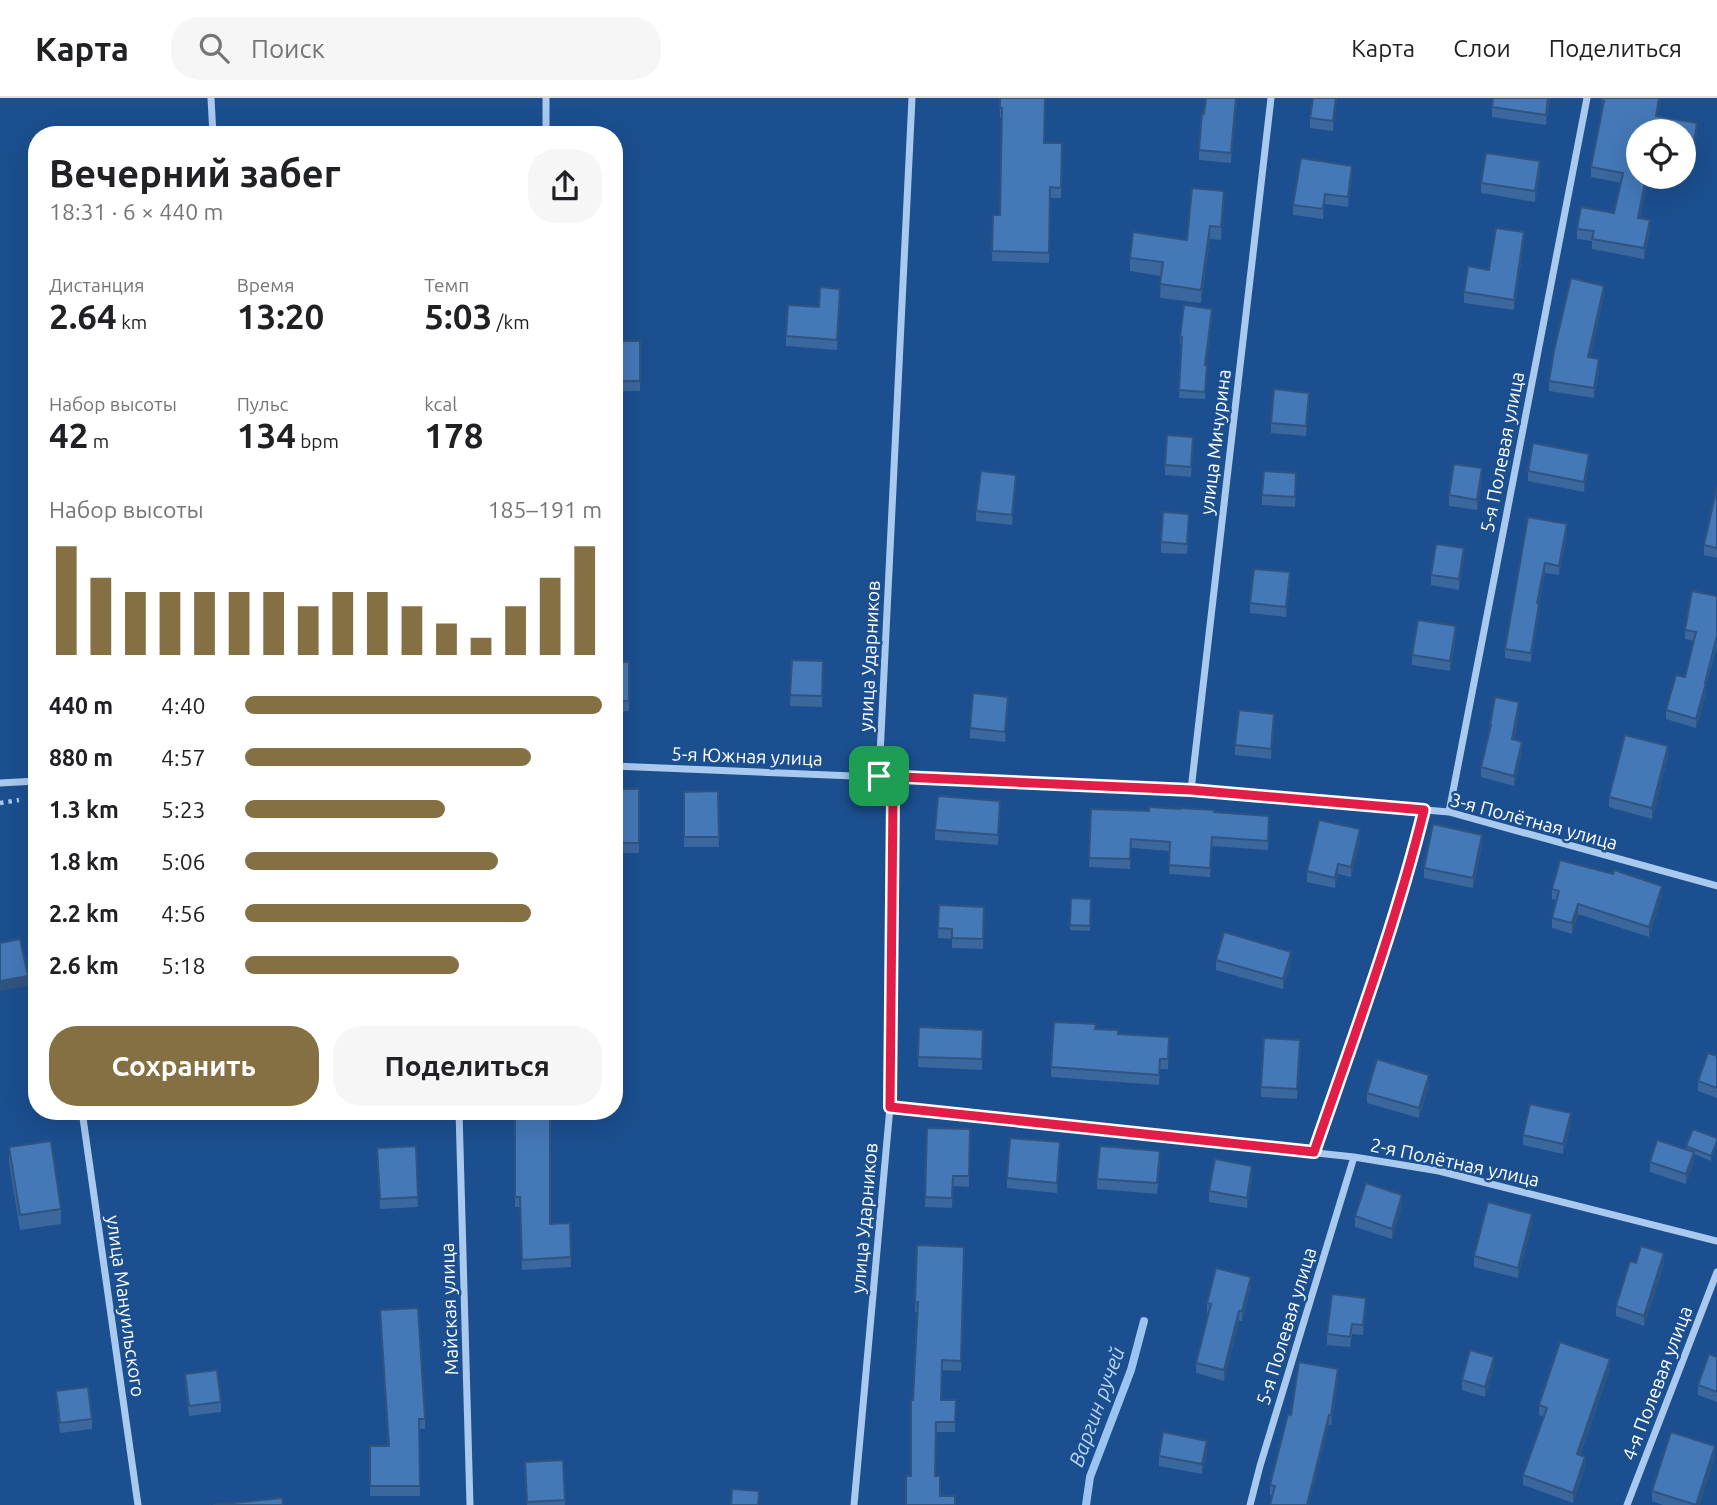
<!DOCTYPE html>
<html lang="ru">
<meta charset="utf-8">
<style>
body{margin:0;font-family:Ubuntu,sans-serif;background:#f6f6f6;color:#202124;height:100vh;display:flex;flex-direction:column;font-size:26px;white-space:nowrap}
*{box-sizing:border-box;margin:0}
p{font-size:23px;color:#757577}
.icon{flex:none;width:38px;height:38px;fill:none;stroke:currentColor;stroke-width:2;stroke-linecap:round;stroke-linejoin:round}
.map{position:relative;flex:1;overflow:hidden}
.sheet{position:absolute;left:28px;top:28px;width:595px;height:994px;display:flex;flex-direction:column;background:#fff;border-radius:28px;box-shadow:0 7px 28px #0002}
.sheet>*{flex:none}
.fabs{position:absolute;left:1626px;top:21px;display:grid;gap:14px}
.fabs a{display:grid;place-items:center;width:70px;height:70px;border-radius:50%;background:#fff;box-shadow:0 7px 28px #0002;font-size:35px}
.pin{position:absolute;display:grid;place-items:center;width:60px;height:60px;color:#fff;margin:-30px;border-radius:14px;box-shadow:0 4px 10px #0006}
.round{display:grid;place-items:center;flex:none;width:74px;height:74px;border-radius:28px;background:#f6f6f6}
.summary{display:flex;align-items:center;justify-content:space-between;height:119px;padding:0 21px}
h1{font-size:38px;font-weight:600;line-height:52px}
.metrics{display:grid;grid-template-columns:repeat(3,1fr);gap:10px;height:119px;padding:7px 21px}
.metrics div{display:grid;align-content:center}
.metrics b{font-size:35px;font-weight:600}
.metrics small{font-size:19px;font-weight:400}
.metrics p{font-size:19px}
.chart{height:196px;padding:14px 21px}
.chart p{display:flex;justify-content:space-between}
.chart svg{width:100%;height:126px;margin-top:7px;stroke:#847042;stroke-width:6}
.primary-button{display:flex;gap:14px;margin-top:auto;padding:14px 21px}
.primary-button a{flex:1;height:80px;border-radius:28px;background:#847042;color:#fff;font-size:28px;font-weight:600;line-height:80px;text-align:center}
.primary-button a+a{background:#f6f6f6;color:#202124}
ul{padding:0 21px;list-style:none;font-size:23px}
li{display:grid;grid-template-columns:112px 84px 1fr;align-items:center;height:52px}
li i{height:18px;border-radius:9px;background:#847042}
header{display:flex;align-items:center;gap:42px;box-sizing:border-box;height:98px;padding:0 35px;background:#fff;border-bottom:2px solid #e0e0e0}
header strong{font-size:33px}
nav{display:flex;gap:38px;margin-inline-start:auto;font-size:24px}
.search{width:490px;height:63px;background:#f6f6f6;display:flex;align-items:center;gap:18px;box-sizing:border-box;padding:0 24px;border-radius:28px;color:#757577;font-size:26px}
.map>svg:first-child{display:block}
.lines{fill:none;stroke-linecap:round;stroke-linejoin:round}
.stream{stroke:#9cc4f0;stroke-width:8}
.path{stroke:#a9c9ee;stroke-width:4.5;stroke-dasharray:3.5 5;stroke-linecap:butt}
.minor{stroke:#a9c9ee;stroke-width:7}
.wall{fill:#3a679d}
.shaded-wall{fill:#305480}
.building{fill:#4478b7;stroke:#305480;stroke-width:2}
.route-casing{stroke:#fff;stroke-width:14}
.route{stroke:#e11d48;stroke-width:9}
.labels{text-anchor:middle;stroke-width:5;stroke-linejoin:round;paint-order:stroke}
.street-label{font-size:19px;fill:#fff;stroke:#1b4f8f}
.water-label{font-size:21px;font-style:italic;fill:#b5d3f5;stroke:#1b4f8f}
</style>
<header>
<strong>Карта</strong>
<div class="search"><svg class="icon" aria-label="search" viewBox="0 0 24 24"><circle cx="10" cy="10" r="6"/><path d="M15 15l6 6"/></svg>Поиск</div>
<nav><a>Карта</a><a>Слои</a><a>Поделиться</a></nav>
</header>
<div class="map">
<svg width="1717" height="1407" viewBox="0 0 1717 1407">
<rect width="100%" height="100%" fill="#1b4f8f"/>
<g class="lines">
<path class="stream" d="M1086 1407 1090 1379 1131 1272 1144 1223"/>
<path class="path" d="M0 705 19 702
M1369 895 1396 814"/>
<path class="minor" d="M211 0 213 37
M546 0V37
M614 668 1191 692 1449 714 1717 788
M0 685 37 683
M1191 692 1271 0
M1449 714 1587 0
M1399 802 1424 712
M890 1009 1354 1059 1439 1073 1717 1143
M82 1013 138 1407
M459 1013 470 1407
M1314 1054 1365 909
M854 1407 890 1009 893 698 879 678 912 0
M1250 1407 1260 1368 1354 1059
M1627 1407 1717 1174"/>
</g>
<path class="wall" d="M1000 0 1044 45H1062L1061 100H1050L1049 165 992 163 993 117H1000L1002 20H1000Z
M1206 0H1237L1231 65 1199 62V52Z
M1313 0H1337L1333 33 1310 30V20Z
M1550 0 1546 27 1492 19V9Z
M1602 3 1658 19 1697 35 1694 54 1684 52V33H1638V79H1648L1640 120 1650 132 1644 161 1592 151V143L1577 141V131L1614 115 1621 85 1591 79V69L1602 13Z
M1540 73 1535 104 1481 95V85Z
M1352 78 1348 109 1325 106 1323 121 1293 117V107Z
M1224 106 1221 142 1210 141 1201 205 1160 200 1161 178 1130 173V160L1187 142Z
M1524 144 1514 212 1464 205V194L1489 172Z
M1604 198 1590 260 1599 272 1594 300 1549 293V283Z
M840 201 837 252 786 248V238L819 209Z
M1212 218 1206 267 1207 275 1205 301 1179 300 1182 247 1180 246V239Z
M614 243H640V293H614Z
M1309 305 1306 338 1271 335V325Z
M1193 349 1191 379 1165 377V367Z
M1589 366 1584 394 1528 383V373Z
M1482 380 1477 412 1449 408V397Z
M1296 386 1295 409 1262 407V397Z
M1016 387 1012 427 976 423V413Z
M1717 389V460L1704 457V447Z
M1528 419 1567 435 1559 477 1545 475 1539 506V515L1531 564 1505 560V551Z
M1189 426 1187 456 1161 455V444Z
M1464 460 1459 492 1431 487V477Z
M1290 484 1286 519 1250 515V505Z
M1717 498V547L1706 588V595L1696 630 1666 621V612L1685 579 1694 543 1685 541V532Z
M1456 538 1450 573 1412 567V557Z
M792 562 823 563 822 609 790 608Z
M614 564H629V613L614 614Z
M1008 609 1005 644 970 640V630Z
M1519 615 1514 642 1522 654 1514 688 1481 679V669L1490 632V627Z
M1274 626 1271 661 1235 657V647Z
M1668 658 1652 721 1609 709V699Z
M614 691H639V755H614Z
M718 693 719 749H684V694Z
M1091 711 1214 714 1269 727 1268 752 1212 748 1210 779 1169 776 1170 753 1131 750 1130 771 1089 769Z
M1000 713 998 747 935 742V732Z
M1360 742 1351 779 1338 776 1335 790 1307 784V773Z
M1482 747 1473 790 1424 780V770Z
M1552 791 1662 798 1649 839 1578 816 1572 836 1552 830V820L1556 802 1552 801Z
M1071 800 1091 801 1090 833 1070 832Z
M939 807 984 809 983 851 952 850V841L938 840Z
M1216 862 1291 864 1283 891 1216 872Z
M919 929 983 932 982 972 918 969Z
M1095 931 1118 936 1169 939 1168 971H1160L1159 987 1051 979V969Z
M1300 952 1297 1001 1261 999V989Z
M1717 958V1000L1698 993V983Z
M1429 987 1419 1020 1367 1005V995Z
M515 1013 550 1126 570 1125 571 1169 522 1172 520 1109H515Z
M1571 1025 1563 1056 1523 1047V1037Z
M927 1030 970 1031 969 1089 953 1088 952 1110 925 1109Z
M1717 1040 1711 1063 1694 1056V1064L1686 1086 1650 1074V1064L1686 1052V1048Z
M416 1048 418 1109 380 1111 377 1060Z
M9 1049 61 1111V1126L20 1132 9 1064Z
M1060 1054 1057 1095 1007 1090V1080Z
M1160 1063 1157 1096 1097 1091V1081Z
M1252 1078 1247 1110 1209 1104V1093Z
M1402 1107 1392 1141 1355 1129V1118Z
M1532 1126 1518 1180 1474 1169V1158Z
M917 1147 964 1149 961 1273 942 1272 941 1302H956L955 1334H936L906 1407 911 1378 918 1214H915Z
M1636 1165 1664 1166 1644 1228 1616 1218V1208Z
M1251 1189 1242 1223H1239L1224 1283 1196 1275V1265L1209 1215H1207V1205Z
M1366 1210 1363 1237 1352 1236 1350 1249 1327 1247V1236Z
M380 1212 425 1321V1331H419L420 1398H370V1348H388Z
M1717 1259V1304L1698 1297V1287Z
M1494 1269 1485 1299 1462 1292V1282Z
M1610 1271 1580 1358 1585 1369 1573 1405 1523 1387V1377L1544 1319 1539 1317V1307Z
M185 1276 221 1304V1314L189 1318 185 1286Z
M1338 1281 1331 1327H1329L1272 1397H1270V1387L1291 1317Z
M56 1293 92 1321V1331L60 1335 56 1303Z
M1207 1353 1202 1376 1159 1368V1358Z
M1715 1359 1699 1407H1663L1652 1403V1393Z
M563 1362 565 1407H527L525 1374Z"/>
<path class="shaded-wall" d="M1236 0H1237L1231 65V55Z
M1336 0H1337L1333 33V23Z
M1548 0H1550L1546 27V17Z
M1659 0H1661L1656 28V18Z
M1697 25V35L1694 54V44Z
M1540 63V73L1535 104V93Z
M1352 68V78L1348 109V99Z
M1646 79H1648L1638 130V120Z
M1224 93V106L1221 142V129Z
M1325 96V106L1323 121V111Z
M1650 122V132L1644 161V150Z
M1210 128V141L1201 205V192Z
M1524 134V144L1514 212V202Z
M1604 188V198L1588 270V259Z
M1212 211V218L1205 275V267Z
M1599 261V272L1594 300V290Z
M1589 356V366L1584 394V384Z
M1482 370V380L1477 412V402Z
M1016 377V387L1012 427V417Z
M1567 426V435L1559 477V468Z
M1464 450V460L1459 492V481Z
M1545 465V475L1537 515V505Z
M1290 474V484L1286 519V509Z
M1539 506V515L1531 564V555Z
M1456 528V538L1450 573V563Z
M1716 538V547L1706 588V595L1696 630V621Z
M1008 599V609L1005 644V634Z
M1519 604V615L1512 652V641Z
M1274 616V626L1271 661V651Z
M1522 644V654L1514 688V678Z
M1668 648V658L1652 721V710Z
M1360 731V742L1351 779V769Z
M1482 737V747L1473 790V780Z
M1338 766V776L1335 790V780Z
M1662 788V798L1649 839V829Z
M1578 806V816L1572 836V825Z
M1291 854V864L1283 891V881Z
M28 878V888L0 893V883Z
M1429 977V987L1419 1020V1010Z
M1571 1015V1025L1563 1056V1046Z
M1717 1043V1048L1711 1063V1058Z
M1060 1044V1054L1057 1095V1085Z
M1694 1054V1064L1686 1086V1076Z
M1252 1068V1078L1247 1110V1100Z
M1402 1097V1107L1392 1141V1131Z
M1532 1116V1126L1518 1180V1170Z
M1664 1155V1166L1644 1228V1218Z
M1251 1179V1189L1242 1223V1213Z
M1366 1200V1210L1363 1237V1227Z
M1239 1213V1223L1224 1283V1272Z
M1494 1259V1269L1485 1299V1289Z
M1610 1261V1271L1577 1367V1356Z
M1338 1271V1281L1331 1327V1317Z
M1329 1317V1327L1309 1407H1307Z
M1207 1343V1353L1202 1376V1366Z
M1715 1348V1359L1699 1407H1696Z
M1585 1359V1369L1573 1405V1395Z"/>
<path class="building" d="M1000 0H1045L1044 45H1062L1061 90 1050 89 1049 155 992 153 993 117H1000L1002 10H1000Z
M1206 0H1236L1231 55 1199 52 1202 15 1204 16Z
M1313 0H1336L1333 23 1310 20Z
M1493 0H1548L1546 17 1492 9Z
M1602 0H1659L1656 18 1697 25 1694 44 1684 42V33H1638V79H1646L1638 120 1650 122 1644 150 1592 141 1594 133 1577 131 1581 109 1614 115 1623 75 1591 69 1604 3H1602Z
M1486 55 1540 63 1535 93 1481 85Z
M1301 60 1352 68 1348 99 1325 96 1323 111 1293 107Z
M1192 90 1224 93 1221 129 1210 128 1201 192 1160 186 1163 164 1130 160 1133 134 1187 142Z
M1496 130 1524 134 1514 202 1464 194 1468 168 1489 172Z
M1571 180 1604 188 1588 259 1599 261 1594 290 1549 283 1554 253Z
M820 189 840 191 837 242 786 238 788 207 819 209Z
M1184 207 1212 211 1205 267H1207L1205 294 1179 292 1182 239H1180Z
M614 243H640V283H614Z
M1274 291 1309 295 1306 328 1271 325Z
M1167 337 1193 339 1191 369 1165 367Z
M1533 345 1589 356 1584 384 1528 373Z
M1454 366 1482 370 1477 402 1449 397Z
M981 373 1016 377 1012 417 976 413Z
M1264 373 1296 375 1295 399 1262 397Z
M1717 389V450L1704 447Z
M1163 414 1189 416 1187 446 1161 444Z
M1528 419 1567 426 1559 468 1545 465 1537 505 1539 506 1531 555 1505 551Z
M1436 446 1464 450 1459 481 1431 477Z
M1254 471 1290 474 1286 509 1250 505Z
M1692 493 1717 498V538L1705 585H1706L1696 621 1666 612 1676 577 1685 579 1696 534 1685 532Z
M1418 522 1456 528 1450 563 1412 557Z
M792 562 823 563 822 598 790 597Z
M614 564H629V603H614Z
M973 595 1008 599 1005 634 970 630Z
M1495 599 1519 604 1512 641 1522 644 1514 678 1481 669 1491 627H1490Z
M1239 612 1274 616 1271 651 1235 647Z
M1625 637 1668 648 1652 710 1609 699Z
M614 691H639V745H614Z
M718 693 719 739H684V694Z
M938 698 1000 703 998 737 935 732Z
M1149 709 1180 711V710L1214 712V714L1269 718 1268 743 1212 739 1210 770 1169 767 1170 744 1131 741 1130 761 1089 760 1091 711 1149 713Z
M1319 722 1360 731 1351 769 1338 766 1335 780 1307 773Z
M1433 726 1482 737 1473 780 1424 770Z
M1560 762 1613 776 1614 772 1662 788 1649 829 1578 806 1572 825 1552 820 1559 793 1552 791Z
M1071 800 1091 801 1090 828 1070 827Z
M939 807 984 809 983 841 952 840V831L938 830Z
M1224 834 1291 854 1283 881 1216 862Z
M20 841 28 878 0 883V845Z
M1054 924 1096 926 1095 931 1118 932V936L1169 939 1168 961H1160L1159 977 1051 969Z
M919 929 983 932 982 961 918 959Z
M1264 940 1300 942 1297 991 1261 989Z
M1708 955 1717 958V990L1698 983Z
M1377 961 1429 977 1419 1010 1367 995Z
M1530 1006 1571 1015 1563 1046 1523 1037Z
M515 1013H550V1126L570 1125 571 1159 522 1162 520 1099H515Z
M927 1030 970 1031 969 1078H953L952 1100 925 1099Z
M1693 1031 1717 1040V1043L1711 1058 1686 1048Z
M1010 1040 1060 1044 1057 1085 1007 1080Z
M1657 1042 1694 1054 1686 1076 1650 1064Z
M51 1043 61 1111 20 1117 9 1049Z
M416 1048 418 1099 380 1101 377 1050Z
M1100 1048 1160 1053 1157 1085 1097 1081Z
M1215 1061 1252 1068 1247 1100 1209 1093Z
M1366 1085 1402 1097 1392 1131 1355 1118Z
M1488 1104 1532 1116 1518 1170 1474 1158Z
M917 1147 964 1149 961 1263 942 1262 941 1302H956L955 1324H936L935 1378H940V1398H955V1407H906V1378H911V1302H913L918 1204H915Z
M1641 1148 1664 1155 1644 1218 1616 1208 1630 1163 1636 1165Z
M1216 1170 1251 1179 1242 1213H1239L1224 1272 1196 1265 1211 1206 1207 1205Z
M1332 1196 1366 1200 1363 1227 1352 1226 1350 1239 1327 1236Z
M418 1210 425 1321H419L420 1388H370V1348H389L380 1212Z
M1560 1244 1610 1261 1577 1356 1585 1359 1573 1395 1523 1377 1547 1310 1539 1307Z
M1470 1252 1494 1259 1485 1289 1462 1282Z
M1709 1256 1717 1259V1294L1698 1287Z
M1299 1264 1338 1271 1331 1317H1329L1307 1407H1270L1275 1388 1270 1387 1288 1316 1291 1317Z
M217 1272 221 1304 189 1308 185 1276Z
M88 1289 92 1321 60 1325 56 1293Z
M1163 1334 1207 1343 1202 1366 1159 1358Z
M1671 1334 1715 1348 1696 1407 1652 1393Z
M563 1362 565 1402 527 1404 525 1364Z
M732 1391 759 1393 758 1407H731Z
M282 1400 283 1407H213Z"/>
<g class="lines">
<g class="route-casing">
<path id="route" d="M879 678 1191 692 1424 712C1395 829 1353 941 1314 1054L890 1009 893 698Z"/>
</g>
<use href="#route" class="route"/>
</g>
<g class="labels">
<g class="street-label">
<text transform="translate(1215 344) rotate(-83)" y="7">улица Мичурина</text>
<text transform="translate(1502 354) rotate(-79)" y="7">5-я Полевая улица</text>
<text transform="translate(869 558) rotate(-87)" y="7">улица Ударников</text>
<text transform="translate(747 658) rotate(2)" y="7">5-я Южная улица</text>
<text transform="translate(1534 723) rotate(15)" y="7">3-я Полётная улица</text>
<text transform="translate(1455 1064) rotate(12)" y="7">2-я Полётная улица</text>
<text transform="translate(864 1120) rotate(-85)" y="7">улица Ударников</text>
<text transform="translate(126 1208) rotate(82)" y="7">улица Мануильского</text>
<text transform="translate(449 1211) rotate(-92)" y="7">Майская улица</text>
<text transform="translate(1286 1228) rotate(-73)" y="7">5-я Полевая улица</text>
<text transform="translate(1657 1285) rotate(-69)" y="7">4-я Полевая улица</text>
</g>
<g class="water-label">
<text transform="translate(1097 1309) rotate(-70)" y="7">Варгин ручей</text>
</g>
</g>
</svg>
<div class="fabs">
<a><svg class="icon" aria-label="locate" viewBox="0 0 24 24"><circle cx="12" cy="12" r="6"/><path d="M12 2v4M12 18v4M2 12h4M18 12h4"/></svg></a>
</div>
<div class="pin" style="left:879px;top:678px;background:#1e9e55"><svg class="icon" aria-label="arrive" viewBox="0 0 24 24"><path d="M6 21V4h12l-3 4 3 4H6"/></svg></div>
<section class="sheet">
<div class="summary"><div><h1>Вечерний забег</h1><p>18:31 · 6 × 440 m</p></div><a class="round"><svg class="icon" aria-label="share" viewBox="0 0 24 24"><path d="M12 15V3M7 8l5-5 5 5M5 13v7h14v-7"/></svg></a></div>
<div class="metrics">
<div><p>Дистанция</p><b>2.64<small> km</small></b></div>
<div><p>Время</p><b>13:20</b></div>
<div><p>Темп</p><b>5:03<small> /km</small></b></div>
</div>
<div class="metrics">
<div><p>Набор высоты</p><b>42<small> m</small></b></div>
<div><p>Пульс</p><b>134<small> bpm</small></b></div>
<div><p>kcal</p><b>178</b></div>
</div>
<div class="chart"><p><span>Набор высоты</span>185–191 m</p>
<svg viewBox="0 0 160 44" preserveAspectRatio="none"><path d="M5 44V6M15 44V17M25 44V22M35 44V22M45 44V22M55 44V22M65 44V22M75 44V27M85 44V22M95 44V22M105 44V27M115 44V33M125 44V38M135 44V27M145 44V17M155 44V6"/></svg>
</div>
<ul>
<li><b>440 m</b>4:40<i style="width:100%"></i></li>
<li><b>880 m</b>4:57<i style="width:80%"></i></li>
<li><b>1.3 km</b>5:23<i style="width:56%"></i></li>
<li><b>1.8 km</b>5:06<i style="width:71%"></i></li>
<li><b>2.2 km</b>4:56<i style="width:80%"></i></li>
<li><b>2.6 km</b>5:18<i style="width:60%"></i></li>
</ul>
<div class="primary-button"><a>Сохранить</a><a>Поделиться</a></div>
</section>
</div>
